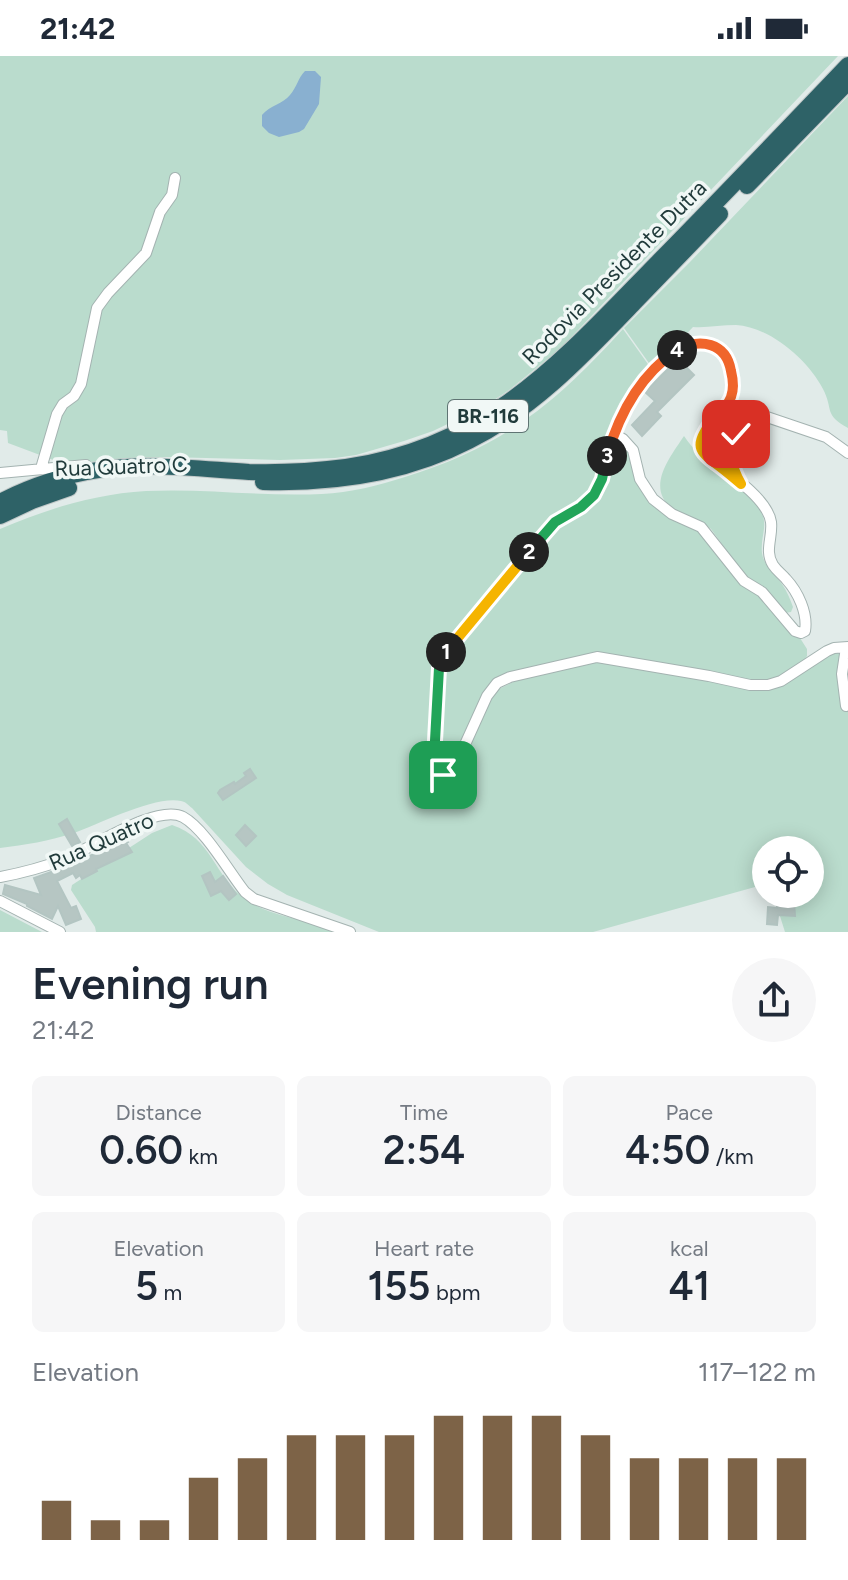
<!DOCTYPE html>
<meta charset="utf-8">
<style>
body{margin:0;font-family:Figtree,sans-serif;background:#f6f6f7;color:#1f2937;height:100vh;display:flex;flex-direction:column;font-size:30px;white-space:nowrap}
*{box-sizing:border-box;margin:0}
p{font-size:26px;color:#747a83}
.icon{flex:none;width:44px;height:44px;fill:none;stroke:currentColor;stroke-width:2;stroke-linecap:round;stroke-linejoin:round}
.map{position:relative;height:876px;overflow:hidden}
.sheet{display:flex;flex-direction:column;background:#fff;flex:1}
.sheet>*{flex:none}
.buttons{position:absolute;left:752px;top:780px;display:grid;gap:16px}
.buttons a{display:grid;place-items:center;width:72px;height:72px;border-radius:50%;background:#fff;box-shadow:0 4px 20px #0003;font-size:40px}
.pin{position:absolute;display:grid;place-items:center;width:68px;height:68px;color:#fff;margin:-34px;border-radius:16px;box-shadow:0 4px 12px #0006}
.km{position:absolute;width:40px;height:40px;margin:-20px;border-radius:50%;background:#222;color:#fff;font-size:22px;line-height:40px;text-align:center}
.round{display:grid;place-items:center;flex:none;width:84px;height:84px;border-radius:42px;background:#f6f6f7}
.overview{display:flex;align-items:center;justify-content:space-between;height:136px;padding:0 32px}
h1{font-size:44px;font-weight:600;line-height:60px}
.figures{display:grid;grid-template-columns:repeat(3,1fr);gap:12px;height:136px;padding:8px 32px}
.figures div{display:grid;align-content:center;border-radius:12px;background:#f6f6f7;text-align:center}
.figures b{font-size:40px;font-weight:600}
.figures small{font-size:22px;font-weight:400}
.figures p{font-size:22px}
.chart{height:224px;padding:16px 32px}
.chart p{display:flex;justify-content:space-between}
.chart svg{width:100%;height:144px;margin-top:8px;stroke:#7d6347;stroke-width:6}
.status{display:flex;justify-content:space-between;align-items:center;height:56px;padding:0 40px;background:#fff;direction:ltr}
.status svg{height:22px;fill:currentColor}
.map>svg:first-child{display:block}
.green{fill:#badccd}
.water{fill:#89b0d0}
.building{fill:#b6c6c3;stroke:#b3c5c2;stroke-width:2}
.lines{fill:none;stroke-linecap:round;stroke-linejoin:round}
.minor-casing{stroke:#a4b3b1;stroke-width:12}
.highway-casing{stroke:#c1c8c8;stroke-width:18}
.minor{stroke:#fff;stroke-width:10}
.highway{stroke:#2e6267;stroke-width:16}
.split-1-casing{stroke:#fff;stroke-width:16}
.split-2-casing{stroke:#fff;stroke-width:16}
.split-3-casing{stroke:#fff;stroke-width:16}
.split-4-casing{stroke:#fff;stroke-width:16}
.split-5-casing{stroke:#fff;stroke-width:16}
.split-6-casing{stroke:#fff;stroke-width:16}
.split-1{stroke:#22a559;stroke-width:10}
.split-2{stroke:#f5b400;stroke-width:10}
.split-3{stroke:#22a559;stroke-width:10}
.split-4{stroke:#f0652b;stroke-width:10}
.split-5{stroke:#f0652b;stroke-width:10}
.split-6{stroke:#f5b400;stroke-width:10}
.labels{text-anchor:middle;stroke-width:7;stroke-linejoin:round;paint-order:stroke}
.shield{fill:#f1f8f6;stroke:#5f7473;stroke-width:2}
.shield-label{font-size:20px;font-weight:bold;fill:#213b3b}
.street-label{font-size:22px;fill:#213b3b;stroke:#f1f8f6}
</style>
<div class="status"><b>21:42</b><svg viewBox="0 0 49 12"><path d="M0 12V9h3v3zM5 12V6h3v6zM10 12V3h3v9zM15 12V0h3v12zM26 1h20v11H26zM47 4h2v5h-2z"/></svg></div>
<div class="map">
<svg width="848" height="876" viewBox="0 0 848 876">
<rect width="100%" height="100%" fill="#e1ebe9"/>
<path class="green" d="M0 0H838L561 292 509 334 485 350 433 375 404 385 356 399 335 402 280 404 166 401 74 407 56 405 8 387 7 375 0 374Z
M848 40V372C823 358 834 354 823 333 808 304 770 271 736 269 721 269 707 272 693 271L676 289 651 310 624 272 690 206Z
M623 273 650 311C626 335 613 361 604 393 600 408 599 422 592 436L527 493 438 595 433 612 430 717 436 722 445 724 457 718 488 648 499 633 515 625 602 605 758 632 837 596 848 594V876H785L773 838H810V794H766V828L593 876H379L287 839 268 828 246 811 192 752C188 749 186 746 181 745 156 739 99 768 74 777 49 785 25 789 0 792V473C47 453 95 438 146 435 205 432 264 441 322 438 350 437 379 429 405 421 503 391 555 348 623 273Z
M684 380C703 409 736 421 757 449 771 468 760 477 762 497 764 511 775 518 782 528 787 535 790 543 793 551L791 556 785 557 748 524 711 473C699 463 683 461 672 452 645 431 671 400 684 380Z
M615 381 626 388 636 423 695 470 793 577 800 582 807 593V600L798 612 766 627 615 602 497 625 449 713 443 714 439 709 440 671 441 642 447 604 553 473 586 453Z
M172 769C212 782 214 820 245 843 272 862 309 863 339 876H96L95 871 71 834 72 829 152 777Z
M0 854 42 876H0Z"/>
<path class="water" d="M305 15H315L321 21 319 48 304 73 299 76 279 81 269 77 262 70V59C270 49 283 48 290 39 297 31 298 22 305 15Z"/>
<path class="building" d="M678 303 694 319 657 356 661 360 642 380 632 369 655 345 645 336Z
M250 713 256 722 223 744 218 737 220 734 234 726 235 728 246 720 244 717Z
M67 763 80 786 72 790 59 768Z
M245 769 256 780 246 790 236 779Z
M126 781 128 786 126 787 132 796 96 813 97 815 82 823 80 819 76 822 73 817 57 825 71 852 76 850 81 863 66 869 58 850 52 863 27 850V848L3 838 5 829 41 839 34 822 68 810 105 793V792Z
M210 816 215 826 223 820 236 838 229 844 221 835 211 840 202 820Z
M778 845 794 846 795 860 778 859 777 869 767 868 768 851 777 852Z"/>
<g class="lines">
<g class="minor-casing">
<path id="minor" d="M614 378 623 383 633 394 640 423 653 443 672 458 701 471 744 525 762 536 795 575 801 577 805 575C808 557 798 536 786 523 782 518 777 515 773 509 764 495 773 481 771 466 767 441 725 415 705 400 699 392 701 385 705 376 712 365 725 354 730 342 739 322 730 292 707 289 660 282 623 349 611 386 606 403 605 424 595 438 584 454 564 457 550 470L443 601 439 612 434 703C435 712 436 719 447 719L453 715 487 640 497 627 510 621 597 601 709 620 750 629H768L781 625 827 595 834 592 848 591
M42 409 57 358 63 348 74 340 81 328 97 252 108 237 146 197 160 156 172 139 175 122
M0 417 86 409
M737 421C725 396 733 366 761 359L826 381 848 397
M846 650 842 618 845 598 848 597
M0 821C22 817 44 811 65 803 92 792 157 747 183 761 205 773 229 816 245 836L254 843 350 876
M0 845 60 876"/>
</g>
<g class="highway-casing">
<path id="highway" d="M747 130 848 26
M263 426C334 428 405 418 469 385 535 352 585 298 636 245 664 216 692 187 720 158
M0 446C29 431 65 419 98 414 147 406 199 413 249 416 281 417 314 415 346 411 490 390 563 303 658 206 722 141 785 75 848 9
M0 460 32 445 69 432"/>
</g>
<use href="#minor" class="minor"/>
<use href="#highway" class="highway"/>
</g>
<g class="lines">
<g class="split-1-casing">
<path id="split-1" d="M443 719 437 715 434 703 439 612 446 596"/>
</g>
<g class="split-2-casing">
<path id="split-2" d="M446 596 529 496"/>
</g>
<g class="split-3-casing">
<path id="split-3" d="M529 496 555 466 581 451 594 439 602 423 607 400"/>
</g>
<g class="split-4-casing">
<path id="split-4" d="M607 400C619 358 640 319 677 294"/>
</g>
<g class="split-5-casing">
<path id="split-5" d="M677 294C700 282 726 286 731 315 733 323 734 333 731 341 728 350 718 359 711 366"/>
</g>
<g class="split-6-casing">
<path id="split-6" d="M711 366C695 390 697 394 719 410 727 416 734 422 741 428 731 410 728 397 736 378"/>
</g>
<use href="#split-1" class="split-1"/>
<use href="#split-2" class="split-2"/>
<use href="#split-3" class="split-3"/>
<use href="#split-4" class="split-4"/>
<use href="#split-5" class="split-5"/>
<use href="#split-6" class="split-6"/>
</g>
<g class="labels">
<rect class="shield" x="448" y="344" width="80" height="32" rx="6"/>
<g class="shield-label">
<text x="488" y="367">BR-116</text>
</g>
<g class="street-label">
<text transform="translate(614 216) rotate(-45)" y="8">Rodovia Presidente Dutra</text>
<text transform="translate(121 410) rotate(-2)" y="8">Rua Quatro C</text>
<text transform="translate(101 785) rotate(-24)" y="8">Rua Quatro</text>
</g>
</g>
</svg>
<div class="buttons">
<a><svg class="icon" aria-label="locate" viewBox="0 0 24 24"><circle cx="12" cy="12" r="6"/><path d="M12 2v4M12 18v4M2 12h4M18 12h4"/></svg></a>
</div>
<div class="pin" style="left:443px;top:719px;background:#1e9e55"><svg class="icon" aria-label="arrive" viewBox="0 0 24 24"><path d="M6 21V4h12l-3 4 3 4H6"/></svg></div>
<div class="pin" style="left:736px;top:378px;background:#d93025"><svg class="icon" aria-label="check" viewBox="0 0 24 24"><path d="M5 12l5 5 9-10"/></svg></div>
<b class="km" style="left:446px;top:596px">1</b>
<b class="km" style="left:529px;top:496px">2</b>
<b class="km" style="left:607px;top:400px">3</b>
<b class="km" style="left:677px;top:294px">4</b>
</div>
<section class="sheet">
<div class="overview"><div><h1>Evening run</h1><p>21:42</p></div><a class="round"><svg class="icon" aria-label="share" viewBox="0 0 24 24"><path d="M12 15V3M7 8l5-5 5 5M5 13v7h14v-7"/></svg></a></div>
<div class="figures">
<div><p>Distance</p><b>0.60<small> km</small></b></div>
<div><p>Time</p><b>2:54</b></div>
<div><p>Pace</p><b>4:50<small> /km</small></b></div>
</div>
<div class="figures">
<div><p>Elevation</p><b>5<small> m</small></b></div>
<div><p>Heart rate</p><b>155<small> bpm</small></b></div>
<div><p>kcal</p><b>41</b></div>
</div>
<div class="chart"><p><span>Elevation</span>117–122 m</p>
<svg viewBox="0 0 160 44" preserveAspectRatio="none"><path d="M5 44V32M15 44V38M25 44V38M35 44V25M45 44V19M55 44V12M65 44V12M75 44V12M85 44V6M95 44V6M105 44V6M115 44V12M125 44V19M135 44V19M145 44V19M155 44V19"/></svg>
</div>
</section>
